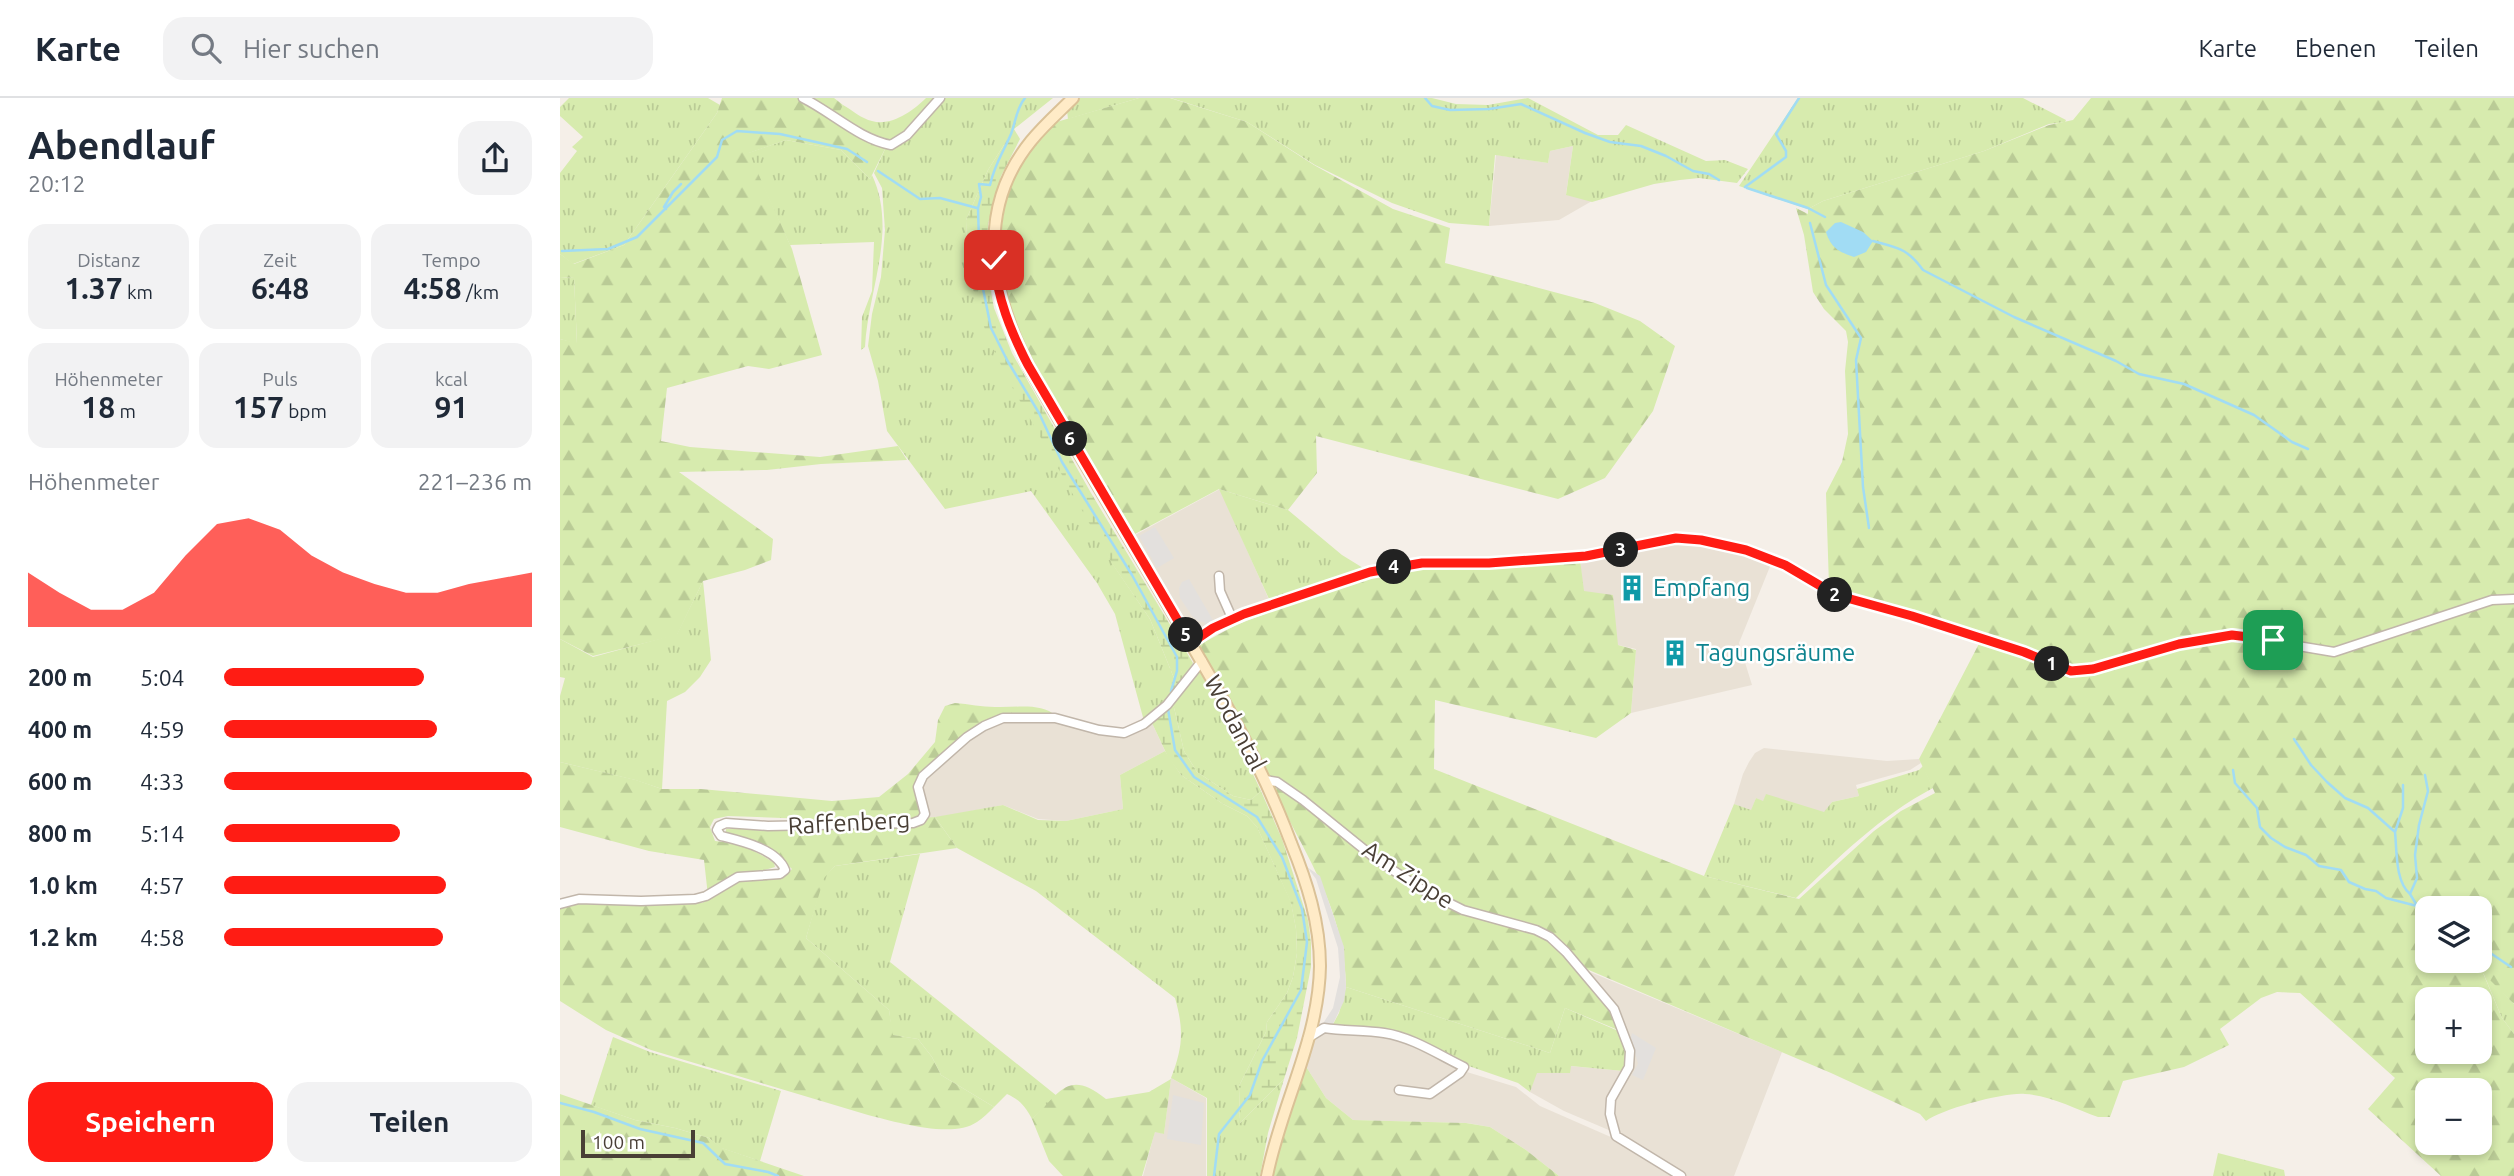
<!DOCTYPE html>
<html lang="de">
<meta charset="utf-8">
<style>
body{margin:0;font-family:Ubuntu,sans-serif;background:#f2f2f3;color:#1f2937;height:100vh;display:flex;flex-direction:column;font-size:26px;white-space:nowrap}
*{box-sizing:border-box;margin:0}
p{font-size:23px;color:#747a83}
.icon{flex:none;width:38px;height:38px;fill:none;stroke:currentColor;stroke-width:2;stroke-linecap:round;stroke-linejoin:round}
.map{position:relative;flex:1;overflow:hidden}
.drawer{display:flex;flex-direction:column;background:#fff;width:560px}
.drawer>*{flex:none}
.fabs{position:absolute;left:1855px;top:798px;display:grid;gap:14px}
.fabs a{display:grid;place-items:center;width:77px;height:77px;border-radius:14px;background:#fff;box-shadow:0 4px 10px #0003;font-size:35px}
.scale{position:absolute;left:21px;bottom:18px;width:114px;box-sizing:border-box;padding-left:7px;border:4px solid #493f36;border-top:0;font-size:19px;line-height:24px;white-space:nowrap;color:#493f36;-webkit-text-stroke:5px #fff;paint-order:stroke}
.pin{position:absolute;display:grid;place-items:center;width:60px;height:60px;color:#fff;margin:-30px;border-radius:14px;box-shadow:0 4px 10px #0006}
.km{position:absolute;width:35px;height:35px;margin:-18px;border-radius:50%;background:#222;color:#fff;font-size:19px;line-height:35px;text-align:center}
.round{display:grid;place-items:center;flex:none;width:74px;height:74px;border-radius:21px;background:#f2f2f3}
.overview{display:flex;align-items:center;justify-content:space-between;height:119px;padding:0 28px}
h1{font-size:38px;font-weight:600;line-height:52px}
.metrics{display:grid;grid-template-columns:repeat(3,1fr);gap:10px;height:119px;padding:7px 28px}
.metrics div{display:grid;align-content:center;border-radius:18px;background:#f2f2f3;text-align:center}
.metrics b{font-size:30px;font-weight:600}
.metrics small{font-size:19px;font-weight:400}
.metrics p{font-size:19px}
.chart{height:196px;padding:14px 28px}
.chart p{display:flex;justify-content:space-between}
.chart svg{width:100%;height:126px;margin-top:7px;fill:#ff1c14;opacity:.7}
.action{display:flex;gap:14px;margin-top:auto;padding:14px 28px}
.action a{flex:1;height:80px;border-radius:21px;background:#ff1c14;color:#fff;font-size:28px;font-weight:600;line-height:80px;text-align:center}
.action a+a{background:#f2f2f3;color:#1f2937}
ul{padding:0 28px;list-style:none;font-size:23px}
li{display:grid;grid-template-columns:112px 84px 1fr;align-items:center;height:52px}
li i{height:18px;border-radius:9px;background:#ff1c14}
header{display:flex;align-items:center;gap:42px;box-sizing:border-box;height:98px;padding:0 35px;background:#fff;border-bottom:2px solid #e0e1e3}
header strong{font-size:33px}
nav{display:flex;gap:38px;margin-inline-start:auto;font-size:24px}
.search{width:490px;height:63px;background:#f2f2f3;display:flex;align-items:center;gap:18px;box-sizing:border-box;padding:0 24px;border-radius:21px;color:#747a83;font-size:26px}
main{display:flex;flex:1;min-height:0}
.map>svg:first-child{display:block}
.residential{fill:#e9e1d5}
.grass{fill:url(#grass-tufts)}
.forest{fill:url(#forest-firs);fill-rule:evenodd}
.wetland{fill:url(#wetland-marsh)}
.parking{fill:#e3e0dd}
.water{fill:#a1dcf4}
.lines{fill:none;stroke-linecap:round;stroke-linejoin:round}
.stream{stroke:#a1dcf4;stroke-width:2.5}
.street-casing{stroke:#c1b6aa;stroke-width:11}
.secondary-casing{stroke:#dac197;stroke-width:14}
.street{stroke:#fff;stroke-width:8}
.secondary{stroke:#ffebc7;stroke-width:10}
.route-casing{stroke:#fff;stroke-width:14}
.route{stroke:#ff1c14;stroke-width:9}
.labels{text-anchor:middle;stroke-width:5;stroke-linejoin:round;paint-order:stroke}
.culture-label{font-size:24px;fill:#0d838f;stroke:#fff;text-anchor:start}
.street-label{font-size:24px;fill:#493f36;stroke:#fff}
</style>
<header>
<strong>Karte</strong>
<div class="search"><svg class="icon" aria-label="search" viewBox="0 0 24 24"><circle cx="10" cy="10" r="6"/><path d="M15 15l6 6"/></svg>Hier suchen</div>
<nav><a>Karte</a><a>Ebenen</a><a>Teilen</a></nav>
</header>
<main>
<section class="drawer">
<div class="overview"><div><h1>Abendlauf</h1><p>20:12</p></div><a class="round"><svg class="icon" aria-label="share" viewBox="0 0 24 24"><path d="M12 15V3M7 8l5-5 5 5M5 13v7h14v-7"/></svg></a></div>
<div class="metrics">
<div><p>Distanz</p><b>1.37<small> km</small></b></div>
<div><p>Zeit</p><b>6:48</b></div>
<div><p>Tempo</p><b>4:58<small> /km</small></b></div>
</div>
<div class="metrics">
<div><p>Höhenmeter</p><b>18<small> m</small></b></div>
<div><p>Puls</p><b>157<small> bpm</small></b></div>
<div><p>kcal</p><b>91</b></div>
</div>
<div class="chart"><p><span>Höhenmeter</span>221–236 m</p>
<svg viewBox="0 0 160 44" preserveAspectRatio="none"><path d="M0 44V25L10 32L20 38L30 38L40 32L50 19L60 8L70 6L80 10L90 19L100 25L110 29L120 32L130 32L140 29L150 27L160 25V44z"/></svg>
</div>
<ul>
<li><b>200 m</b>5:04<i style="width:65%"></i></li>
<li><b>400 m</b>4:59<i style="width:69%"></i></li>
<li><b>600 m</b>4:33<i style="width:100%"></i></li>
<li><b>800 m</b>5:14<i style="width:57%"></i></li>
<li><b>1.0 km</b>4:57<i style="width:72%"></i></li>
<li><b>1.2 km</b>4:58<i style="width:71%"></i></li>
</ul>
<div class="action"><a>Speichern</a><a>Teilen</a></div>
</section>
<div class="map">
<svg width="1954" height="1078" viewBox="0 0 1954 1078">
<defs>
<pattern id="grass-tufts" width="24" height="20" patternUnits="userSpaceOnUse" patternTransform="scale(1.75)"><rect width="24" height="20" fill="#d7ebae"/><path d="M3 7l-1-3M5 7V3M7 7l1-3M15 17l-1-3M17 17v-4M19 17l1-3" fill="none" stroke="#bacb96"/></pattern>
<pattern id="forest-firs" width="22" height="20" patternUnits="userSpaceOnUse" patternTransform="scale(1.75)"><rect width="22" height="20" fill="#d7ebae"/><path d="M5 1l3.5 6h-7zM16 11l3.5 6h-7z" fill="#bacb96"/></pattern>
<pattern id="wetland-marsh" width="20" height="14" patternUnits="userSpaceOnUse" patternTransform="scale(1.75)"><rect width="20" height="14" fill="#d7ebae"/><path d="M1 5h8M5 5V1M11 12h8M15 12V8" fill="none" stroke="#bacb96"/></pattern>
</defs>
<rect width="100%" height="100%" fill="#f5efe8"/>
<path class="residential" d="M1013 48 1006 96 1032 103 999 122 929 128 936 57 988 65 990 53Z
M660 391 710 504 634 537 575 437Z
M1121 443 1145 445 1186 455 1211 466 1179 545 1192 587 1071 615 1076 551 1058 547 1023 493 1020 461Z
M444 621 493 622 574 634 592 625 605 653 560 677 563 711 506 723 478 721 443 707 365 722 361 683 408 640Z
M1204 650 1327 663 1359 661 1361 665 1350 672 1296 687 1299 698 1272 704 1264 715 1206 697 1203 704 1196 700 1191 713 1174 706 1183 676 1189 664 1195 655Z
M1023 871 1222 954 1174 1078H1127L1061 1037 1053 1010 1072 953 1067 934 1055 909Z
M764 933 824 938 844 943 897 971 956 989 980 1008 1053 1040 1112 1078H999L966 1052 930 1029 907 1025 793 1022 766 1000 745 967 751 947Z
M1010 968 1063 973 1056 985 1051 1033 1004 1013 970 994 976 975H1010Z
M611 980 646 1000V1078H583L595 1033 604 1036Z"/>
<path class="grass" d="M9 0H148L160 7 157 15 64 147 13 166 0 156V75L17 53 12 49 23 39 0 18V9Z
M366 0H377C364 14 341 47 321 43 307 40 290 25 277 17L283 7C292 12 302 21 312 23 331 29 354 12 366 0Z
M383 0H493L454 31 428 72 406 122 407 160 509 386 554 468 590 521 618 590 603 607 584 623 555 516 537 485 471 393 385 411 327 333 318 283 308 248 312 216 321 179 325 132 322 90 314 75 326 49 336 47Z
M520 0H579L508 21 507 13Z
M611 0H872L896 6 928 7 968 0 1038 37H1058L1066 27 1146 63 1165 62 1188 71 1177 85 1139 80 1120 82 1094 86 1032 104 1006 97 1013 48 990 53 988 65 935 57 929 128 889 125 832 105 755 67 687 24Z
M1238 0H1463L1506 22 1505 24 1489 26 1424 53 1263 103 1248 111 1179 88Z
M226 42 281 52 310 81 312 77C338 133 308 192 305 249L301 252 302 219 312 193 314 144 230 147 188 55Z
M0 179 14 180 17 246 0 241Z
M659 391 728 412 782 457 808 473 773 481 709 501Z
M143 483 151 562 140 579 125 594 107 603 102 691 75 682 0 664V598L5 580 0 579V541L33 559 117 536Z
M635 574H640L669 626 701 693 691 702 673 698 637 674 624 653 613 605Z
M605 653 621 677 663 706 687 718 697 729 731 804 736 831 737 855 733 879 727 895 707 924 706 934 679 988 680 1025 724 981 708 1035 700 1078H647V1000L611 980C623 949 624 932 615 900L476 793 397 750 375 719 443 707 478 722 506 723 563 711 560 677Z
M1363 668 1373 690C1320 718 1279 759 1236 800L1144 778 1174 706 1191 712 1196 700 1203 703 1206 696 1264 714 1272 704 1299 698 1297 691 1359 672Z
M360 756 330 864 497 998 472 1021C465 1008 460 1002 447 996L434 1009 381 977 372 959 358 941 332 937 329 912 246 840 263 780 275 768Z
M1922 872 1954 906V936L1942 920Z
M786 889 990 955 1005 910 1063 935 1068 964 1063 973 1011 968 1010 975H977L970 994 958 985 903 966 844 938 772 928 779 915Z
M53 939 90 954 221 993 200 1063 161 1050 149 1040 115 1030 75 1022 31 1007Z
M1658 1055 1724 1072 1725 1078H1653Z"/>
<path class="forest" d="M162 0H274L283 7 278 17 319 43H329L310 81 281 52 226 42 189 55 232 151 262 257 209 271 188 268 107 290 101 343 130 349 260 359 338 348 347 362 261 366 207 372 119 374 213 441 211 462 185 472 143 483 117 537 33 558 0 541V241L17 245 14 180 0 179V156L14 166 64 147 157 15Z
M579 0H610L687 24 754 67 833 111 890 130 885 165 1035 205 1080 223 1115 248 1093 313 1045 380 998 401 756 338 757 375 728 412 659 391 575 436 480 279 465 249 452 219 443 189 439 143 447 97 463 58 493 25Z
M1531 0H1954V906L1923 875 1942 920 1954 936V1078H1881L1808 1011 1835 980 1740 895 1717 894 1701 900 1660 931 1669 947 1624 969 1563 983 1550 1019H1538C1516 1011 1489 997 1465 996 1445 994 1382 1011 1366 1023L1360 1016 1271 975 1017 867 1053 912 1063 934 1005 910 990 955 786 889C785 821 755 772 725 714 697 658 669 602 639 547L676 527 812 475 842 469H902L1020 461 1024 493 1053 497 1058 547 1076 552 1071 615 1036 640 875 602 874 671 1144 778 1239 801 1314 733 1341 713 1375 695 1359 661 1423 538 1283 498 1269 488 1266 395 1282 364 1288 336 1285 273 1288 244 1286 233 1264 211 1253 194 1244 137 1236 110 1248 116V111L1263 103 1424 53 1489 27 1513 22ZM1867 810H1920V863H1867ZM1867 901H1920V954H1867ZM1867 992H1920V1045H1867Z
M395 605C409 606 422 609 435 609 455 610 481 604 496 618L474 616 421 627 358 682 362 721 345 726 329 721 296 717 277 722 168 718 154 721 150 729 155 743C178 745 196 752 214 765L215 769 174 781 148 798 144 762 89 753 0 729V664L76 682 102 691H141L272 703 319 699 348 676 375 644 378 622 385 608Z
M296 719 330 723 375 719 397 750 275 768 264 780 246 840 329 912 333 937 358 941 372 959 381 977 434 1009C429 1014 423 1020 417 1024 392 1041 336 1024 308 1017L91 952 46 932 0 903V807L12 803 142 805 175 784 222 780 232 771 210 751 166 735V731L278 724Z
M745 967 766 1000 793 1022 906 1025 930 1029 966 1052 999 1078H713L716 1057Z
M611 981 604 1036 595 1034 582 1078H503L489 1063 472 1021C501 994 508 971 546 1001L589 994Z
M0 996 75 1022 115 1030 149 1040 162 1050 244 1078H0Z"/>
<path class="wetland" d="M454 31 460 41 441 78 428 126 426 167 434 210 452 255 531 395 633 565 618 590 590 521 553 467 448 282 426 235 413 191 407 161 406 122 428 72Z
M613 605 624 653 637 674 673 698 691 702 701 693 722 741 748 822 751 845V869L737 940 724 981 680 1025 679 988 706 934 707 924 727 895 733 879 737 855 736 831 731 805 697 729 687 718 663 706 621 677 608 659 592 625Z"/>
<path class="parking" d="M595 429 614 460 597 470 579 438Z
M629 481 654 524 647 528 644 524 638 523 632 518 620 500 619 490 622 484Z
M747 769 760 778 784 849 786 889 784 903 772 928 762 927 773 910 780 879 778 850 756 781Z
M1072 935 1096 950 1083 982 1072 977 1078 966 1071 939Z
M613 997 644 1005 641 1047 607 1041Z"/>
<path class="water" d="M1281 124 1303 134 1313 143 1306 154 1294 159C1279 154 1271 150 1266 134L1275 125Z"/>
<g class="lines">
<path class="stream" d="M465 0C456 11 456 23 451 36 443 55 435 65 430 87L419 86 421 99 418 110 420 176 431 230 447 262 479 315 502 364 572 477 617 559V573L611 593
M865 0 872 8 890 12 929 11 961 6 1025 35 1050 44 1081 48 1106 58 1133 73 1149 76 1159 82
M318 73 360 101 380 100 417 110
M1185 89 1226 59V53L1216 36 1239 0
M1187 90 1248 110 1265 119
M106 111 104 109 113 94 121 86
M1250 125 1266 187 1301 240 1296 262 1303 389 1309 430
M1313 143C1338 150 1347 150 1363 172L1454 219 1556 263 1579 276 1624 286 1694 317 1732 344 1748 351
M2 153 48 151 77 139 157 59 162 42 177 33 220 36 287 51 307 64
M608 611 615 652 634 679 697 719 722 759 742 811 747 844 741 892 702 963 690 997 659 1036 654 1078
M1734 641 1751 667 1767 684 1785 700 1808 710 1835 734C1837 753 1835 783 1850 796
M1673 672 1675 685 1697 710 1700 729 1711 740 1725 749 1746 757 1759 768 1781 772 1789 784 1805 791 1816 793 1826 800 1857 808
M1865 677 1868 693 1859 727 1855 757 1857 780 1850 796 1862 816 1867 818
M1835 734 1843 710V687
M1920 848 1951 869
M0 1005 34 1014 80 1031 143 1045 165 1066 208 1074 218 1078"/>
<g class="street-casing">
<path id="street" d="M243 0C273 15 299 41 331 47L347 37 380 0
M659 478 660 493 672 520
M631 545 653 530 683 516 810 474 862 465H929L1026 458 1116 440 1141 442 1186 452 1225 467 1276 497 1352 518 1464 554 1511 573 1533 571 1619 546 1672 537 1774 554 1932 502 1954 501
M705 682 717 684 743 702 816 761 863 792 903 812 976 832 990 839 1006 854 1054 911 1070 953 1069 969 1051 1001 1050 1016 1056 1038 1121 1078
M0 806 19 801 81 803 135 801 146 798 178 779 220 776 225 772C217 751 181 743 161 738L157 732 159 728 166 725 208 728 353 725 361 722 365 716 358 689 363 678 407 639 424 628 443 620H495L539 632 564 635 584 626 607 607 642 563
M748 940 764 930C784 933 804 932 824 935 852 939 879 957 904 969L900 975 870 996 839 992"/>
</g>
<g class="secondary-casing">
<path id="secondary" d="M513 0C499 14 484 27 471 43 415 112 431 194 468 267 516 352 566 435 615 519 659 592 701 665 731 745 747 784 760 825 760 868 759 941 721 1007 707 1078"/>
</g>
<use href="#street" class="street"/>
<use href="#secondary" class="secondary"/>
</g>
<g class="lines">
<g class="route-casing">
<path id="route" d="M434 162C437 200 451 234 468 267L631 545 653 530 684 516 810 474 862 465H929L1026 458 1116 440 1141 442 1186 452 1225 467 1276 497 1352 518 1464 554 1511 573 1533 571 1619 546 1672 537 1713 542"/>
</g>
<use href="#route" class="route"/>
</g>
<defs>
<g id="building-bare" transform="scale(2.1)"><path d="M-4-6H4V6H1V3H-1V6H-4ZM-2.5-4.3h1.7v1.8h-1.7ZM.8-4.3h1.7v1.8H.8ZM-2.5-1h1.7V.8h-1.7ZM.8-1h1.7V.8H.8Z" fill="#0f9aa8" stroke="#fff" stroke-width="2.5" paint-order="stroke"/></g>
</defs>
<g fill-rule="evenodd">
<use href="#building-bare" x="1072" y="490"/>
<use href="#building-bare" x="1115" y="555"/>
</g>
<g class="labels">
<g class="culture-label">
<text x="1093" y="498">Empfang</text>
<text x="1136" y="563">Tagungsräume</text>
</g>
<g class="street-label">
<text transform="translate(675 625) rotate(62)" y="8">Wodantal</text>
<text transform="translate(289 725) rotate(-3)" y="8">Raffenberg</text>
<text transform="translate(848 777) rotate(33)" y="8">Am Zippe</text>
</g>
</g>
</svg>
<div class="fabs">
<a><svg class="icon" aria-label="layers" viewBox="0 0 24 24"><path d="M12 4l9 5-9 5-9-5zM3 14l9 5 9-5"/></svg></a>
<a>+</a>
<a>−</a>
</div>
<div class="scale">100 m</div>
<div class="pin" style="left:1713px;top:542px;background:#1e9e55"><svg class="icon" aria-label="arrive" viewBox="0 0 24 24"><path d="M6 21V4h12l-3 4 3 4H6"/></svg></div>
<div class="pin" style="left:434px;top:162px;background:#d93025"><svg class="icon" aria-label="check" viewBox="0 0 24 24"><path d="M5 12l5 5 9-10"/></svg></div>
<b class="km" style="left:1492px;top:566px">1</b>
<b class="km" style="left:1275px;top:497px">2</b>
<b class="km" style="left:1061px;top:452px">3</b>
<b class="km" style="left:834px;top:469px">4</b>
<b class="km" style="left:626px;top:537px">5</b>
<b class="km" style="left:510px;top:341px">6</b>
</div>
</main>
